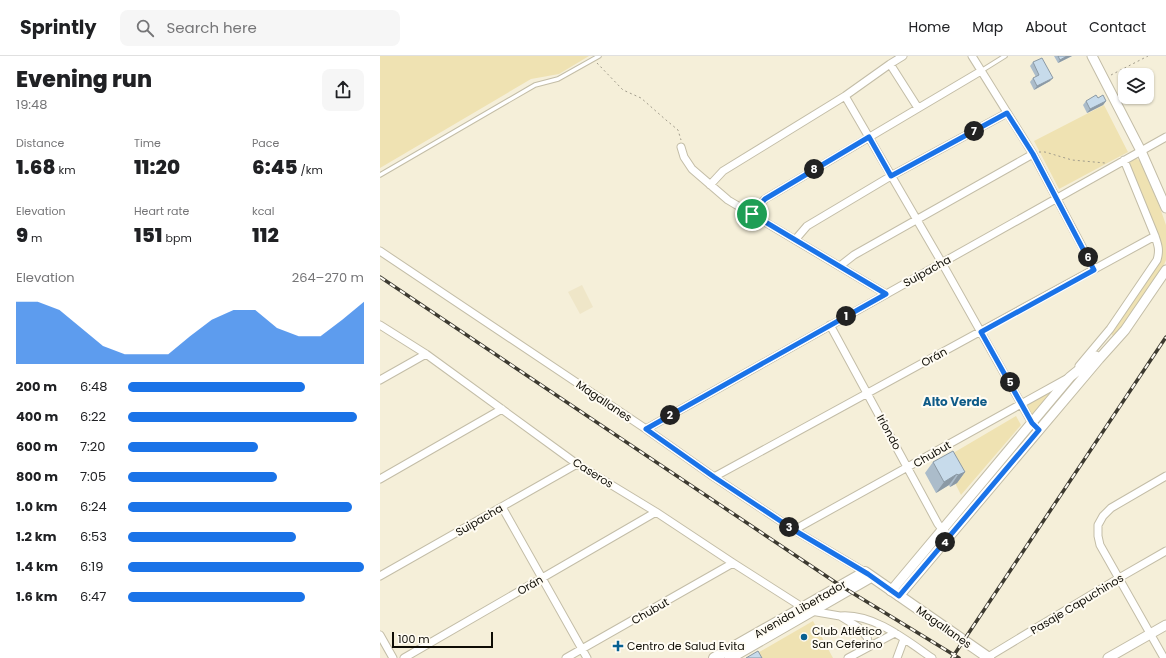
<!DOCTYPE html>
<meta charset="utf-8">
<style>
body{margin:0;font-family:Poppins,sans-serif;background:#f6f6f6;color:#202124;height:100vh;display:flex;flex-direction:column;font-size:15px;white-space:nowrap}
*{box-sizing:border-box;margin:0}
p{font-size:13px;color:#757577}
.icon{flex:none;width:22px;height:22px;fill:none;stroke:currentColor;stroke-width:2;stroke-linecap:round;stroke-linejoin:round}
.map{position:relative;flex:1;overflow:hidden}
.side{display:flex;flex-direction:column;background:#fff;width:380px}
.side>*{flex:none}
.controls{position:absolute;left:738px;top:12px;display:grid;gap:8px}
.controls a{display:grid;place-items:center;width:36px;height:36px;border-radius:8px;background:#fff;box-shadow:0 1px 3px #0004;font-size:20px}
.scale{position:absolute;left:12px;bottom:10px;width:101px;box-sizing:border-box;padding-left:4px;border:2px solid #0e0c05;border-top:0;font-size:11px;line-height:14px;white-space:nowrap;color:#0e0c05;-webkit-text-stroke:3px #fffcf3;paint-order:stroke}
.pin{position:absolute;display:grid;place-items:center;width:34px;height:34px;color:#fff;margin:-17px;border:2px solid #fff;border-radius:50%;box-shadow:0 1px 4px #0007}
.km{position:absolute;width:20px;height:20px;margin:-10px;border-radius:50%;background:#222;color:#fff;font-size:11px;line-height:20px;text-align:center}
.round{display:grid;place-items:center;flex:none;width:42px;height:42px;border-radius:8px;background:#f6f6f6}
.head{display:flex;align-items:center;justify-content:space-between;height:68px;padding:0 16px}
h1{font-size:22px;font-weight:800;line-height:30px}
.figures{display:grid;grid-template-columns:repeat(3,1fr);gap:6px;height:68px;padding:4px 16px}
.figures div{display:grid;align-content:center}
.figures b{font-size:20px;font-weight:800}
.figures small{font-size:11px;font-weight:400}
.figures p{font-size:11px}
.chart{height:112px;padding:8px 16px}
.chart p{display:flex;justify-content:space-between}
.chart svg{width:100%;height:72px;margin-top:4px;fill:#1a73e8;opacity:.7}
ul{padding:0 16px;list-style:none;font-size:13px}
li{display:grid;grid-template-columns:64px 48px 1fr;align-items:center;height:30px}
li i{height:10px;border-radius:5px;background:#1a73e8}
header{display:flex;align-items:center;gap:24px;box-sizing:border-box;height:56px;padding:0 20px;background:#fff;border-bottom:1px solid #e0e0e0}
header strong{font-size:19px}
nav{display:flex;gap:22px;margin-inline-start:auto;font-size:14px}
.search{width:280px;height:36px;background:#f6f6f6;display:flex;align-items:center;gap:10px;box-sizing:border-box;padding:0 14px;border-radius:8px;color:#757577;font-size:15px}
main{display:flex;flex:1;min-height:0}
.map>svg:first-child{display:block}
.built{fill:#efe6c8}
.green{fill:#efe2b2}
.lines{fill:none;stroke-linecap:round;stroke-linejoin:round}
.service-casing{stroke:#c3bda7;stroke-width:5.5}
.minor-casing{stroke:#c3bda7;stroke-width:9}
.tertiary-casing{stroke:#c3bda7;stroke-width:11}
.secondary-casing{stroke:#c3bda7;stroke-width:12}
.path{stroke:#a19c8c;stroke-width:1;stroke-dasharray:2 3;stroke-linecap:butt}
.service{stroke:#fff;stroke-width:3.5}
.minor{stroke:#fff;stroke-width:7}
.tertiary{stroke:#fff;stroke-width:9}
.secondary{stroke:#fff;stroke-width:10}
.rail-casing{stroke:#3d3a30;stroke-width:3.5}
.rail{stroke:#fffcf3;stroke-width:2;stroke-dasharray:6;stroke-linecap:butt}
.wall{fill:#abbcca}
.shaded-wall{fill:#8b99a4}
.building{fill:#c7dbeb;stroke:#8b99a4}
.route-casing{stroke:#fff;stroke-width:8}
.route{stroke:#1a73e8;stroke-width:5}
.poi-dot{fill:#076091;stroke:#fffcf3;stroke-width:1.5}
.labels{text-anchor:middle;stroke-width:4;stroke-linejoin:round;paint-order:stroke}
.street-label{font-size:11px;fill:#0e0c05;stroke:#fffcf3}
.poi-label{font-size:11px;fill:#0e0c05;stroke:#fffcf3;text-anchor:start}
.neighbourhood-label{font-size:12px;font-weight:bold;fill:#0f5b88;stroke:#fffcf3}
</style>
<header>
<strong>Sprintly</strong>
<div class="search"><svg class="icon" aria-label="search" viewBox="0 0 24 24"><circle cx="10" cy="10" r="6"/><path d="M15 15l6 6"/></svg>Search here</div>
<nav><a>Home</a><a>Map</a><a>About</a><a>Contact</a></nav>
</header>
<main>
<section class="side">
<div class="head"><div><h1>Evening run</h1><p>19:48</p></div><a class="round"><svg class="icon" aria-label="share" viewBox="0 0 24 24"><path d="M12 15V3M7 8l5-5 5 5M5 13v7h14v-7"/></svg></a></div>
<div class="figures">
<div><p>Distance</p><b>1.68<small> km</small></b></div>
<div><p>Time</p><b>11:20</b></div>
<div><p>Pace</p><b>6:45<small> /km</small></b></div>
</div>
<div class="figures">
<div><p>Elevation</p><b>9<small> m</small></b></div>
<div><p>Heart rate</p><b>151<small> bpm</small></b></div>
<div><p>kcal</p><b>112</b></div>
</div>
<div class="chart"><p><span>Elevation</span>264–270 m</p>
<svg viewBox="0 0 160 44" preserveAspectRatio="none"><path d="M0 44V6L10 6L20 11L30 22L40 33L50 38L60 38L70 38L80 27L90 17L100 11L110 11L120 22L130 27L140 27L150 17L160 6V44z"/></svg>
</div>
<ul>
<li><b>200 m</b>6:48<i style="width:75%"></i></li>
<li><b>400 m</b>6:22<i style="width:97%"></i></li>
<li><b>600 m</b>7:20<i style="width:55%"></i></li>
<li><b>800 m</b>7:05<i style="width:63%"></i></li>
<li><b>1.0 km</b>6:24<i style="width:95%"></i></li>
<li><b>1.2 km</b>6:53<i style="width:71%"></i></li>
<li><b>1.4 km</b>6:19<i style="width:100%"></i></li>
<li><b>1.6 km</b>6:47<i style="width:75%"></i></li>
</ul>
</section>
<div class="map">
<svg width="786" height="602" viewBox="0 0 786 602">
<rect width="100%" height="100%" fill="#f5efd9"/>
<path class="built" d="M202 229 213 251 200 258 188 236Z"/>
<path class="green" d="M0 0H209L179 18 151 23 0 112Z
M724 49 748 96 679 133 654 85Z
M756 102 760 105 779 149 786 169V204L779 220 736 279 733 280 730 276 781 194V185L749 111C749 105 751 104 756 102Z
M698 317 700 319 657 369 655 367Z
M672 334 674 335 652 362 647 354 648 347Z
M636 360 641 369 581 439 563 403Z
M644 380 647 382 576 466 574 464Z
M433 565 453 602H369Z"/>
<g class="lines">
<g class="service-casing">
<path id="service" d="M601 15 625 0
M0 119 155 29 178 23 219 0"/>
</g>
<g class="minor-casing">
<path id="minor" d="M592 0 653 98 714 213
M510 8 538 52
M465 40 562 207 652 367 655 370
M301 91 304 101 312 113 348 144 506 238
M330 129 343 115 465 40 510 8 523 0
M372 158 385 143 601 15
M415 184 427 170 511 120 627 57
M0 195 266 373 334 421 414 474 485 516
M460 210 474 199 653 98
M0 269 46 298 197 408 276 456 353 507 422 551 431 555 460 560 478 571 487 581 489 590
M450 269 558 468 562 473 565 476
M699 310 730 273 777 204C780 194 778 189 775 180L744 104
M0 324 46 298
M266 373 786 81
M334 421 775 180
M0 423 122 353
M122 451 207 602
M414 474 688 322
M0 520 197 408
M460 560C493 557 526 584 552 602
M0 579 13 602
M608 601 739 522 786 495
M24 602 276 456
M186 602 353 507
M468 602 515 577
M517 602 524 583
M784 602 720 489 718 480V469L723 460 731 452 786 420"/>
</g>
<g class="tertiary-casing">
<path id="tertiary" d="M712 0 761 95 786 152
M511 535 690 321 716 300
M519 540 719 303 745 274 786 214
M728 602 786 569"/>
</g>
<g class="secondary-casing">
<path id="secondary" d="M334 602 485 516 609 602
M350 602 491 521"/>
</g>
<path class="path" d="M217 7 243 34 261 42 286 64 298 74 301 84
M731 19 768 0
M659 96H665L692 104 725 107"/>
<use href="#service" class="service"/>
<use href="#minor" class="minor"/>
<use href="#tertiary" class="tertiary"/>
<use href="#secondary" class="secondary"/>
<g class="rail-casing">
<path id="rail" d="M0 221 461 530 579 602
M572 602 786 281"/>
</g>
<use href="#rail" class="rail"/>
</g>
<path class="wall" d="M674 0H692L678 7Z
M653 6 670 25 654 34 650 26 653 22 656 21 650 10Z
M718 42 726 45 723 49 707 57 703 49 706 45Z
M553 406 585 416 577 427 570 431 569 429 556 437 545 417Z"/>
<path class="shaded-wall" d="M687 0H692L678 7 680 4Z
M673 22 670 25 654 34 657 30Z
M726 45 723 49 707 57 710 53Z
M585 416 577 427 570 431 578 419Z
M577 418 569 429 556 437 564 426Z"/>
<path class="building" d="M678 0H687L680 4Z
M662 2 673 22 657 30 653 22 659 19 653 6Z
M716 39 718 42 723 39 726 45 710 53 706 45Z
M573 395 585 416 578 419 577 418 564 426 553 406Z
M378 595 382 602H366Z"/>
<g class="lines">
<g class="route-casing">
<path id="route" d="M627 57 653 98 714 214 601 276 652 367 659 374 519 540 488 518 414 474 334 421 266 373 506 238 372 158 385 143 489 81 511 120Z"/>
</g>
<use href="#route" class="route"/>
</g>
<g class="poi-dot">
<circle cx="424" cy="581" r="4"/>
<path d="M236 584h4v4h4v4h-4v4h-4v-4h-4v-4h4z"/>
</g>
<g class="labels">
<g class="street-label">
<text transform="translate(547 215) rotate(-29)" y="4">Suipacha</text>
<text transform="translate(554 301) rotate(-29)" y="4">Orán</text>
<text transform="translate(224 345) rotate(34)" y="4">Magallanes</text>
<text transform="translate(509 376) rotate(61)" y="4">Iriondo</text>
<text transform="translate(552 398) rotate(-30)" y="4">Chubut</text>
<text transform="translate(213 417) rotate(32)" y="4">Caseros</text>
<text transform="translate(99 464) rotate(-30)" y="4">Suipacha</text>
<text transform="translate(150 529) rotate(-30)" y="4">Orán</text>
<text transform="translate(697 548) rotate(-31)" y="4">Pasaje Capuchinos</text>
<text transform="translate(420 553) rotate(-30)" y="4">Avenida Libertador</text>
<text transform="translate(270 555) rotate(-30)" y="4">Chubut</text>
<text transform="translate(564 571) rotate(35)" y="4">Magallanes</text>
</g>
<g class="poi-label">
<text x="432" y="579">Club Atlético<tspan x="432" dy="13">San Ceferino</tspan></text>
<text x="247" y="594">Centro de Salud Evita</text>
</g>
<g class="neighbourhood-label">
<text x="575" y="350">Alto Verde</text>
</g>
</g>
</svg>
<div class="controls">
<a><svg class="icon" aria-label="layers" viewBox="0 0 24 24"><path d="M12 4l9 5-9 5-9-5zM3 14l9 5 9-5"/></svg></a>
</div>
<div class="scale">100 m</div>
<div class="pin" style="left:372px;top:158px;background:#1e9e55"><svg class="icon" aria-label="arrive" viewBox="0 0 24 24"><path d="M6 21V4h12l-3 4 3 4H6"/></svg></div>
<b class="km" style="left:466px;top:260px">1</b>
<b class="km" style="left:290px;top:359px">2</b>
<b class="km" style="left:409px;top:471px">3</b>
<b class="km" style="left:565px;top:486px">4</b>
<b class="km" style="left:630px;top:326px">5</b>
<b class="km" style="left:708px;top:201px">6</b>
<b class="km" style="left:594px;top:75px">7</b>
<b class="km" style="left:434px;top:113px">8</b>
</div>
</main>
